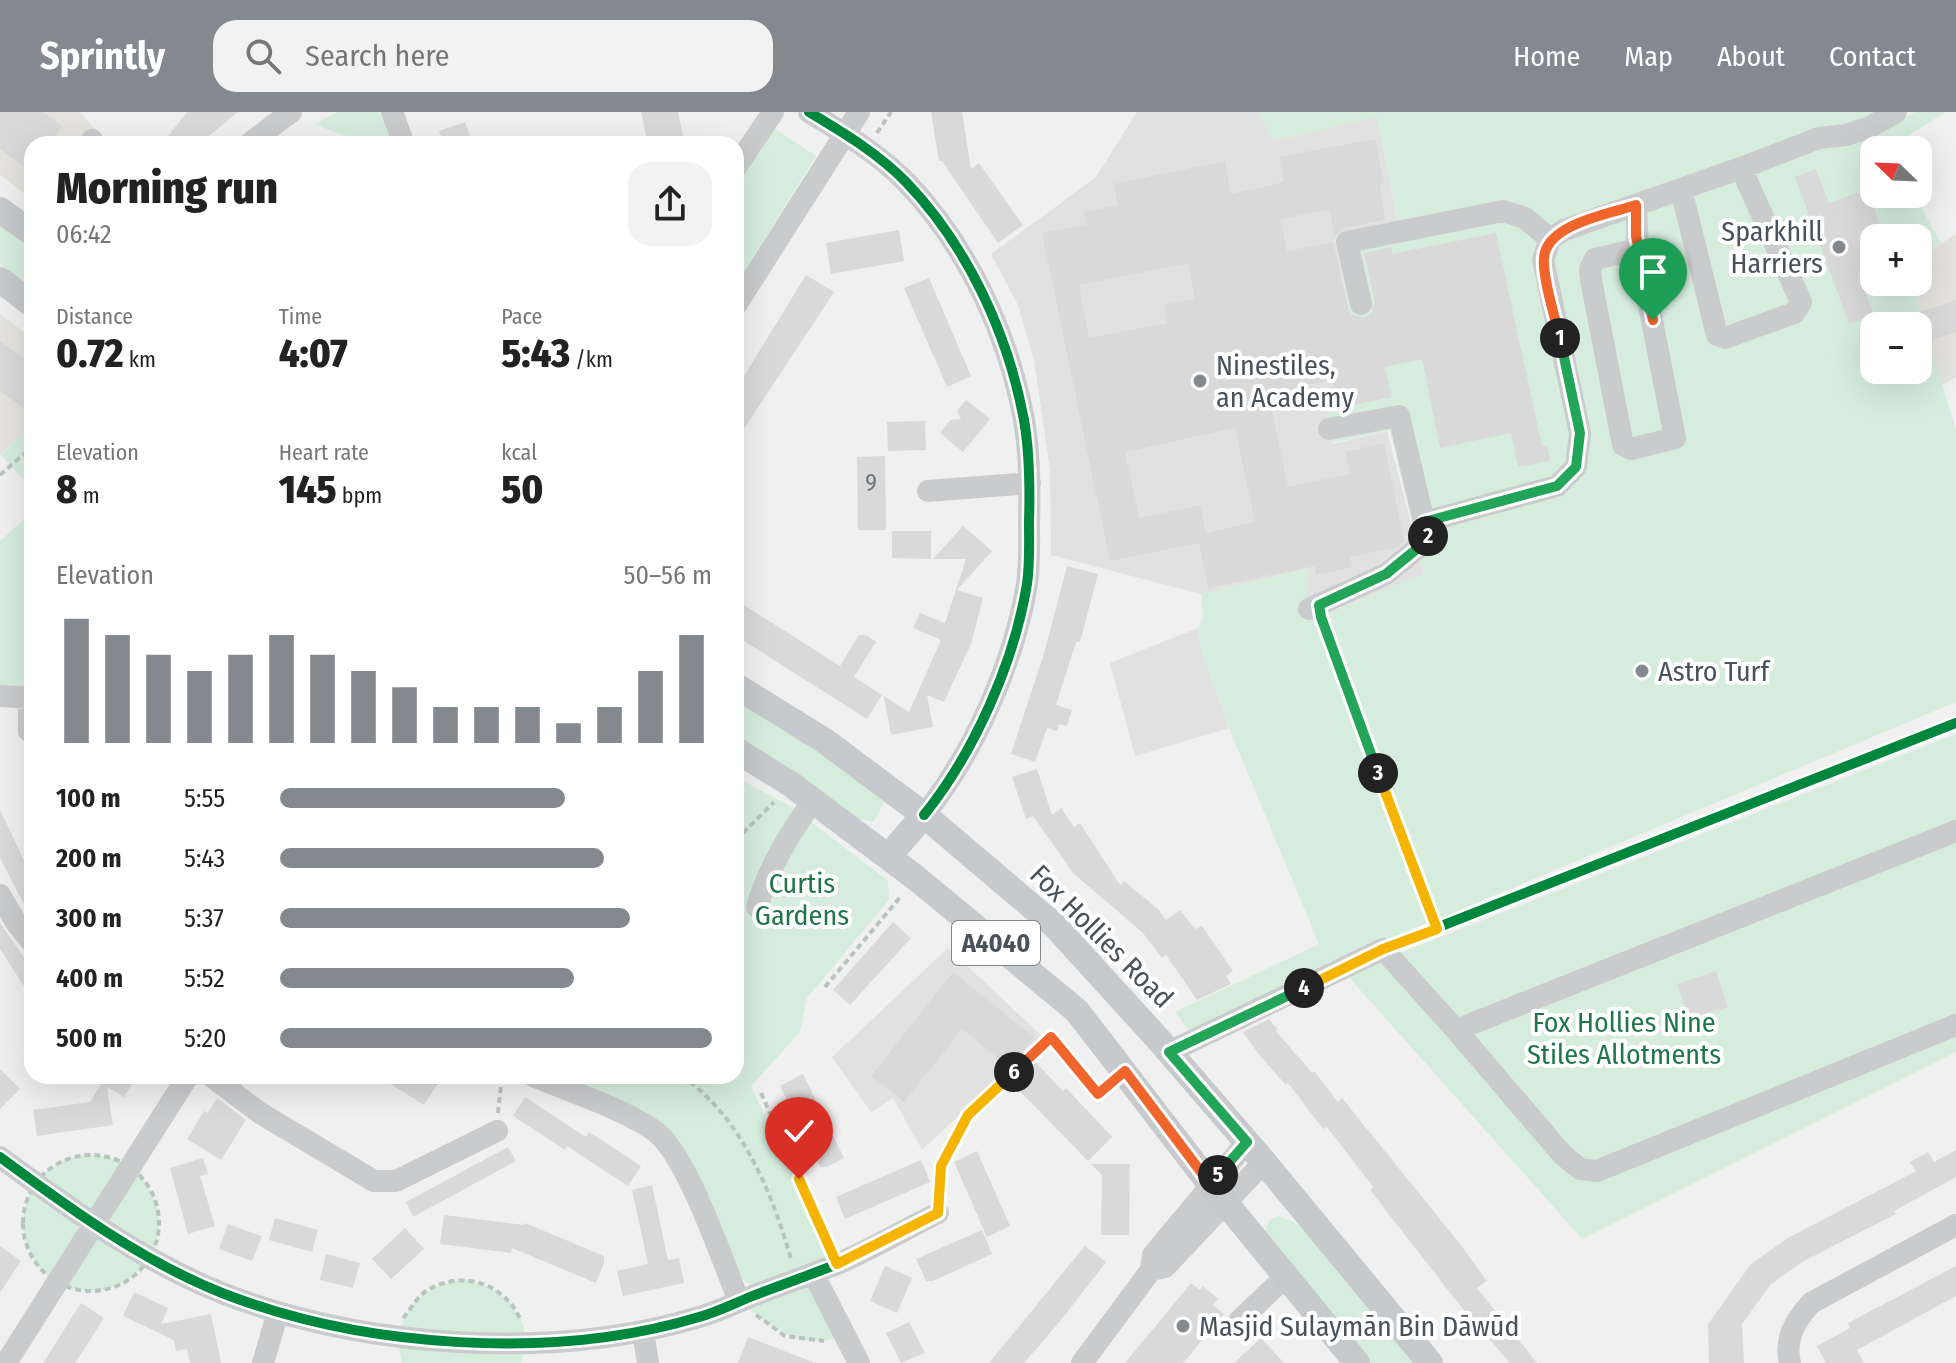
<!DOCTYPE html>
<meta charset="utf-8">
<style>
body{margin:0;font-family:"Fira Sans Condensed",sans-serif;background:#f2f2f2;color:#222;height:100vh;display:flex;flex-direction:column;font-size:30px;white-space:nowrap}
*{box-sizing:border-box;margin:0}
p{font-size:26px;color:#767676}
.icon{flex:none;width:44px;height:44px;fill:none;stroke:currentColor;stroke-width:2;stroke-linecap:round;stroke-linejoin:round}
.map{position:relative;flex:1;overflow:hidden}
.panel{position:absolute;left:24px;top:24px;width:720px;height:948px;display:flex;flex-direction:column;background:#fff;border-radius:24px;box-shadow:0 8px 32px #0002}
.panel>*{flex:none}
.needle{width:52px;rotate:293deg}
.controls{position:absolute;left:1860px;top:24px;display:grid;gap:16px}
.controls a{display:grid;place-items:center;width:72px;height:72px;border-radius:16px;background:#fff;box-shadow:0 8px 32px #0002;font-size:40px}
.pin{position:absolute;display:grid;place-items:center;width:68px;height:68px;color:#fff;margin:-82px -34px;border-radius:50% 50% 50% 0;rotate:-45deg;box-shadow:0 0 8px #0007}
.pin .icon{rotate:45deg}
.km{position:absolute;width:40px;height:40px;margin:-20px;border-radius:50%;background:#222;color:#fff;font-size:22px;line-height:40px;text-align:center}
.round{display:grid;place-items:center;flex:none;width:84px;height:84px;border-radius:24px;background:#f2f2f2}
.headline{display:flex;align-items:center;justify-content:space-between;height:136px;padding:0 32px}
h1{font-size:44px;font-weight:800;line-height:60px}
.stats{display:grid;grid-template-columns:repeat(3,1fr);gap:12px;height:136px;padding:8px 32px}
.stats div{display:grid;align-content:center}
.stats b{font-size:40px;font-weight:800}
.stats small{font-size:22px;font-weight:400}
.stats p{font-size:22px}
.chart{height:224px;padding:16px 32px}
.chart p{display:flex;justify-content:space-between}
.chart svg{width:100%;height:144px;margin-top:8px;stroke:#83898e;stroke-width:6}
ul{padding:0 32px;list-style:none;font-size:26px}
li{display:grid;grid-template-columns:128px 96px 1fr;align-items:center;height:60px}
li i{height:20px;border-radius:10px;background:#83898e}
header{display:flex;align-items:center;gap:48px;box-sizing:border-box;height:112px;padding:0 40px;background:#83898e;color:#fff}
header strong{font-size:38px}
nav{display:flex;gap:44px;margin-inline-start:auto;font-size:28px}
.search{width:560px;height:72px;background:#f2f2f2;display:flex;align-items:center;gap:20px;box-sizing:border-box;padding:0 28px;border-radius:24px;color:#767676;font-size:30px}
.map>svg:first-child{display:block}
.commercial{fill:#e5e3dd}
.education{fill:#e2e1e1}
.green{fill:#d6edde;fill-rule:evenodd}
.building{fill:#d9d9da;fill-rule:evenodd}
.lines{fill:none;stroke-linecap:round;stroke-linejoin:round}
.path{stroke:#b9c3c0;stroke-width:4;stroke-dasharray:6 4;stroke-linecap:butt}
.minor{stroke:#cacbcd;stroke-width:22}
.major{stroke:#c6cacc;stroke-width:26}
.cycleway-casing{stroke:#fff;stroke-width:15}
.cycleway{stroke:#00873e;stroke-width:10}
.split-1-casing{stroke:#fff;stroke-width:16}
.split-2-casing{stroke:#fff;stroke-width:16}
.split-3-casing{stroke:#fff;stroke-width:16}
.split-4-casing{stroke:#fff;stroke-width:16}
.split-5-casing{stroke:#fff;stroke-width:16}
.split-6-casing{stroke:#fff;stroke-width:16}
.split-7-casing{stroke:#fff;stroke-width:16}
.split-1{stroke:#f0652b;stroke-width:10}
.split-2{stroke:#22a559;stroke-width:10}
.split-3{stroke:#22a559;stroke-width:10}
.split-4{stroke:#f5b400;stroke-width:10}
.split-5{stroke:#22a559;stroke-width:10}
.split-6{stroke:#f0652b;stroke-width:10}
.split-7{stroke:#f5b400;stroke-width:10}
.poi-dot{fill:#83898e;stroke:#fff;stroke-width:3}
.labels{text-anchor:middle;stroke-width:8;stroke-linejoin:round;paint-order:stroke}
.number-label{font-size:24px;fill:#6d747b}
.shield{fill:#fff;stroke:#7f868c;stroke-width:2}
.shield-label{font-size:26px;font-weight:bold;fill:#48525a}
.poi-label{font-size:28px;fill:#48525a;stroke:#fff;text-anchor:start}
.park-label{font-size:28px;fill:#1f7648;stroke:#fff}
.street-label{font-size:28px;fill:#48525a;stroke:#fff}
</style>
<header>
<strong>Sprintly</strong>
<div class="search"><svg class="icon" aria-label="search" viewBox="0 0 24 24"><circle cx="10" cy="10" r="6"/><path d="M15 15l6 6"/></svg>Search here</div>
<nav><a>Home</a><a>Map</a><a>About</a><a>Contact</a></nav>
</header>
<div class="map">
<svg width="1956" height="1251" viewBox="0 0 1956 1251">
<rect width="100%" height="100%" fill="#f0f0f0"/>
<path class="commercial" d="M0 0H80L108 32H32V87L0 63Z
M1956 122V265L1941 274 1920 200 1915 170H1918V147Z
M0 202 32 226V316H27L0 343Z"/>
<path class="education" d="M1137 0H1258L1275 29 1377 3 1398 110 1334 122 1368 291 1338 296 1327 301 1332 332 1387 319 1424 462 1312 508 1306 486 1307 457 1201 482 1051 443 1050 358 1034 248 1018 193 991 142 1096 65Z
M1198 516 1199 529 1229 616 1135 644 1110 551Z
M948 836 1043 925 922 1038 893 986 871 1000 832 945Z"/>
<path class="green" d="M337 0H379L391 23C359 30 343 24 314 12Z
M1258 0H1877L1876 21 1915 0H1946L1890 35 1891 38H1874V82H1914L1941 131 1918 147V126H1874V170H1915L1920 200 1956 318V590L1433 809 1189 919 1175 900 1319 832 1229 616 1199 529 1198 516 1203 505 1201 482 1308 457 1306 486 1313 508 1424 461 1390 318 1332 331 1327 301 1368 290 1334 122 1386 114 1398 109 1377 4 1275 29ZM1874 214H1918V258H1874Z
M772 15 816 44 736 172V68Z
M0 114 32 136V176L0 152Z
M27 316H32V377L1 343Z
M32 400V578L0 579V429Z
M736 587 824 641 885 688 874 710 859 707 797 662 736 624Z
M1956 622V940L1582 1127 1346 862Z
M736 665 792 695 888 769 889 788 807 886 800 920 751 974 830 1143 761 1170 748 1172 735 1158 687 1046 558 964H736Z
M23 1111a68 68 0 1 1 136 0a68 68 0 1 1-136 0Z
M1279 1104 1303 1115 1418 1251H1371L1265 1119 1269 1108Z
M813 1161 845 1223C798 1240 774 1217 739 1189Z
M465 1167C505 1176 537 1206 521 1251H402C390 1204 420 1173 465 1167Z"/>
<path class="building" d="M0 0H43L62 14 49 32H32V61L0 37Z
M187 0H238L199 32H162Z
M641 0H678L685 32H648Z
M931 0H962L971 57 979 51 1023 113 998 131 942 49H939Z
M465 10 473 32H444L439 19Z
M1375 27 1384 72H1380L1385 108 1344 116 1334 125 1330 98 1280 107 1287 139 1333 130 1348 196 1351 202 1363 206 1371 202 1375 190 1364 141 1392 135V142L1496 121 1542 334 1547 333 1550 349 1518 355 1511 321 1440 336 1422 247 1385 255 1392 285 1338 296 1332 268 1297 275 1302 293 1272 299 1288 375 1350 362 1345 340 1384 331 1404 429 1397 435 1350 445 1352 455 1316 463 1315 454 1208 476 1199 431 1110 449 1042 121 1087 112 1084 100 1118 93 1114 72 1225 49 1231 82 1284 70 1279 45ZM1188 151 1195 187 1164 193 1167 211 1089 226 1079 173ZM1235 316 1255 410 1206 421 1200 393 1139 406 1125 340Z
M1816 57 1829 91 1867 77 1885 126H1874V155L1858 161 1874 203 1849 212 1795 65Z
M899 118 904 149 831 162 826 131Z
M806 163 834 180 736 329V277Z
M929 166 971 264 947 275 904 176Z
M1956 188V220L1929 229 1920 200Z
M0 229 32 252V302L0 279Z
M966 288 990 307 963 340 940 321 950 308 961 307 957 299Z
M925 309 926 338 888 339 887 310Z
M885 344 886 418H858L857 345Z
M963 414 992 439 957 478 983 486 971 532 944 590 927 583 933 615 891 623 884 584 909 600 941 528 913 516 920 501 945 511 966 447H933Z
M892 419H931V447L892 446Z
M1067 454 1098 462 1080 530H1076L1056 593 1072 598 1067 614 1059 612 1057 619 1047 616 1035 650 1011 642 1045 538Z
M736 488 840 554 859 523H866L876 530 854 565 882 583 867 607 736 524Z
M1037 657 1052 703 1061 696 1074 715 1080 711 1120 773 1124 769 1158 797 1166 808 1180 798 1195 817 1202 814 1233 859 1226 864 1231 872 1197 888 1166 843 1162 846 1143 821 1073 761 1033 704 1026 707 1012 665Z
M0 698 32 765V808L0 746Z
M893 810 911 826 850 893 833 878Z
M0 811 32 857V887L0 837Z
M1716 859 1728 895 1689 908 1677 872Z
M953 860 1034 925 1024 938 1063 979 1066 976 1112 1025 1088 1049 1014 973 1022 965 962 917 904 990 871 964Z
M1269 907 1278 918 1276 919 1312 961 1314 959 1338 990 1342 986 1460 1132 1487 1169 1477 1176 1537 1251H1510L1458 1191 1370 1078 1373 1075 1327 1015 1323 1017 1288 971 1286 973 1260 944 1243 920Z
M0 957 20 977 0 997Z
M803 962 844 1046 827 1055H820L780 974Z
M91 964H137L124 985 107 975 113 1013 37 1024 33 998 90 990 102 971Z
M378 964H443L424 993Z
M525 985 586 1025 589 1020 641 1054 628 1074 567 1034 565 1038 513 1004Z
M217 986 246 1008 221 1048 187 1027 204 999 208 1001Z
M508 1035 516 1049 413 1105 406 1090Z
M1956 1038V1065L1894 1099 1896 1102 1802 1150 1770 1173 1742 1212 1744 1251H1709L1708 1212 1751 1152 1788 1126 1916 1059 1910 1050 1928 1040 1934 1050Z
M977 1039 1010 1114 987 1125 954 1050Z
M203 1046 208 1062 200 1064 215 1114 188 1122 170 1056Z
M921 1048 930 1070 845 1107 836 1085Z
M1091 1052H1130L1129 1123H1101L1102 1063Z
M652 1073 668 1148 679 1146 684 1171 623 1184 617 1159 648 1152 632 1078Z
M444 1103 524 1113 525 1111 604 1144V1151L596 1171 512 1136 511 1141 440 1132Z
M275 1106 318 1118 312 1140 269 1128Z
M228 1112 262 1124 252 1149 219 1137Z
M405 1116 424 1137 391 1167 372 1147Z
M982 1118 992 1142 933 1169H926L916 1147Z
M0 1134 21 1149 0 1181Z
M1085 1134 1106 1150 1062 1207 1024 1251H989Z
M326 1142 360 1151 353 1176 320 1168Z
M885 1154 912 1166 897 1201 870 1189Z
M1956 1154V1184L1857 1238 1864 1251H1826L1817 1234 1850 1216 1848 1211Z
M1191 1171 1200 1178 1203 1174 1218 1187 1213 1193 1224 1202 1183 1251H1125Z
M134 1180 168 1196 161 1212 211 1202 221 1251H190L187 1237 176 1239 174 1228 123 1204Z
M81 1191 104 1206 90 1228 75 1251H43Z
M909 1210 925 1241 901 1251 886 1221Z
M748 1225 813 1250V1251H738Z
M1261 1226 1284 1251H1234Z"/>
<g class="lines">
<path class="path" d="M877 21 891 0
M0 363 32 335
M1323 512 1437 817
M736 728 774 690
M825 875 902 783
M682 964C741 1005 772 1080 791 1147
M761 981 830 1135
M498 1001 502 964
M23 1111a68 68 0 1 1 136 0a68 68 0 1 1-136 0Z
M939 1083 941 1054 968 1003 1051 925 1098 982 1108 973
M756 1203 785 1224 824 1229
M403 1206C411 1197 418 1183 428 1178 463 1157 506 1172 521 1209"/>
<path class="minor" d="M392 0 404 32
M809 0C844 21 879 42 907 71 968 135 1008 222 1024 308 1030 342 1030 377 1029 411 1029 431 1030 452 1027 472 1014 551 974 641 924 703
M92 28 95 32
M249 32 291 0
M736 55 773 0
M1681 77 1717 223 1725 226 1794 201 1801 190 1741 56
M1636 93 1638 137 1675 326 1631 337 1623 333 1591 168 1590 157 1595 147 1638 137
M1361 192 1347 130 1503 99 1525 106 1550 127
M736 193 859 0
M1329 317 1399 304 1424 410 1557 374 1576 355 1580 321 1543 148 1550 127 1564 118 1741 56 1819 26 1846 23 1870 15 1896 0
M928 379 1030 371
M1309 497 1386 462 1429 427 1424 410
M0 584 32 586
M29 586V619L32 621
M0 783 17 812 32 830
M757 795C769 755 789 722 813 689
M1456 918 1956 719
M1169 940 1383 837 1456 918 1562 1042 1580 1057 1597 1059 1956 913
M211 964 260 1001 374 1069H396L497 1019
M533 964C570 980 625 997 656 1020 688 1045 722 1148 739 1189
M0 1045C69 1096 142 1149 222 1181 363 1236 554 1249 699 1205 717 1200 733 1192 750 1185 778 1174 807 1164 835 1153 870 1138 904 1118 938 1101
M1151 1158 1165 1155 1264 1050
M813 1161 859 1251
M1239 1209 1286 1164
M643 1220 648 1251
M6 1251 188 964
M263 1251 278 1200
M1082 1251 1151 1158 1153 1143 1247 1030
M1790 1251C1784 1227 1795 1209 1811 1191L1956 1113"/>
<path class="major" d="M0 98 32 121
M0 168 32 192
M736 574 825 629 924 703 1055 814 1158 927 1264 1050 1430 1251
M736 638 792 673 916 766 1077 899 1210 1072 1357 1251
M888 745 924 703"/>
<g class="cycleway-casing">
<path id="cycleway" d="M809 0C844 21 879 42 907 71 968 135 1008 222 1024 308 1030 342 1030 377 1029 411 1029 431 1030 452 1027 472 1014 551 974 641 924 703
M1383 837 1956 611
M0 1045C69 1096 142 1149 222 1181 363 1236 554 1249 699 1205 717 1200 733 1192 750 1185 778 1174 807 1164 835 1153 870 1138 904 1118 938 1101"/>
</g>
<use href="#cycleway" class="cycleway"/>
</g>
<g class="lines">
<g class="split-1-casing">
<path id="split-1" d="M1560 226C1555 206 1542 164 1544 146 1546 112 1609 102 1636 93V124L1653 208"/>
</g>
<g class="split-2-casing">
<path id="split-2" d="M1428 424 1424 410 1557 374 1576 355 1580 321 1560 226"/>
</g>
<g class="split-3-casing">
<path id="split-3" d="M1378 661 1321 505 1319 493 1386 462 1429 427 1428 424"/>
</g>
<g class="split-4-casing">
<path id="split-4" d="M1304 876 1383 837 1437 817 1378 661"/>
</g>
<g class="split-5-casing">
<path id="split-5" d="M1218 1063 1247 1030 1169 940 1304 876"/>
</g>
<g class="split-6-casing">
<path id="split-6" d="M1014 960 1051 925 1098 982 1125 959 1210 1072 1218 1063"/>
</g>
<g class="split-7-casing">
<path id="split-7" d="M799 1067 837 1152 938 1101 941 1054 968 1003 1014 960"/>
</g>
<use href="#split-1" class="split-1"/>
<use href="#split-2" class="split-2"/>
<use href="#split-3" class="split-3"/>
<use href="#split-4" class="split-4"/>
<use href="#split-5" class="split-5"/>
<use href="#split-6" class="split-6"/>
<use href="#split-7" class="split-7"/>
</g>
<g class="poi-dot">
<circle cx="1839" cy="135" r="8"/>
<circle cx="1200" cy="269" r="8"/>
<circle cx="1642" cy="559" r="8"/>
<circle cx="1183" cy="1214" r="8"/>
</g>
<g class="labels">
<g class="number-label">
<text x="871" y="379">9</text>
</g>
<rect class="shield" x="952" y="809" width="88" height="44" rx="6"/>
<g class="shield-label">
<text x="996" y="840">A4040</text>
</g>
<g class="poi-label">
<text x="1823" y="129" text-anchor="end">Sparkhill<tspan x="1823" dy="32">Harriers</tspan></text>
<text x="1216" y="263">Ninestiles,<tspan x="1216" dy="32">an Academy</tspan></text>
<text x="1658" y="569">Astro Turf</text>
<text x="1199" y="1224">Masjid Sulaymān Bin Dāwūd</text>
</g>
<g class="park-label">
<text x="802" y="781">Curtis<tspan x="802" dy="32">Gardens</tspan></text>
<text x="1624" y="920">Fox Hollies Nine<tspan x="1624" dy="32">Stiles Allotments</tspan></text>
</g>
<g class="street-label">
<text transform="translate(1102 824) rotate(45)" y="10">Fox Hollies Road</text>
</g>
</g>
</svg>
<div class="controls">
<a><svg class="needle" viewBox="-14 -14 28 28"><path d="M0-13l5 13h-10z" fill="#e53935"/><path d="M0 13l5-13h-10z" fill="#767676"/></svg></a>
<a>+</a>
<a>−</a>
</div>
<div class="pin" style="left:1653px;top:208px;background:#1e9e55"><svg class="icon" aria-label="arrive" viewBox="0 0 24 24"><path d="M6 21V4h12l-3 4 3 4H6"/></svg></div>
<div class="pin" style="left:799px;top:1067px;background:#d93025"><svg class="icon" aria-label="check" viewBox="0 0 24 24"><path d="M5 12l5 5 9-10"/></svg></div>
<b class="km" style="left:1560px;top:226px">1</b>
<b class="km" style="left:1428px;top:424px">2</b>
<b class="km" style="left:1378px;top:661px">3</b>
<b class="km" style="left:1304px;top:876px">4</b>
<b class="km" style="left:1218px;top:1063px">5</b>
<b class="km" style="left:1014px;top:960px">6</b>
<section class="panel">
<div class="headline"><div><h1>Morning run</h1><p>06:42</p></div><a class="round"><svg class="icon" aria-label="share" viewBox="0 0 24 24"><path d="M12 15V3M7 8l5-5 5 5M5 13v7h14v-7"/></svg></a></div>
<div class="stats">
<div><p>Distance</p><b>0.72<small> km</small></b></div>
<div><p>Time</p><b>4:07</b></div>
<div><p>Pace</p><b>5:43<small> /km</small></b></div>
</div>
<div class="stats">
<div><p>Elevation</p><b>8<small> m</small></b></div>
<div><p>Heart rate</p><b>145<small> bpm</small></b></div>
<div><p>kcal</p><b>50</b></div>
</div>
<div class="chart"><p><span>Elevation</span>50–56 m</p>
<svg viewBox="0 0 160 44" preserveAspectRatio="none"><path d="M5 44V6M15 44V11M25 44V17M35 44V22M45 44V17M55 44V11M65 44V17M75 44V22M85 44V27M95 44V33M105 44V33M115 44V33M125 44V38M135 44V33M145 44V22M155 44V11"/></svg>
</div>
<ul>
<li><b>100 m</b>5:55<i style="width:66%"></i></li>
<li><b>200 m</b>5:43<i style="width:75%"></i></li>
<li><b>300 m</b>5:37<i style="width:81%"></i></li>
<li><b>400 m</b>5:52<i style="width:68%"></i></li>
<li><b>500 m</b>5:20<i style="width:100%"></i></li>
</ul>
</section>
</div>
